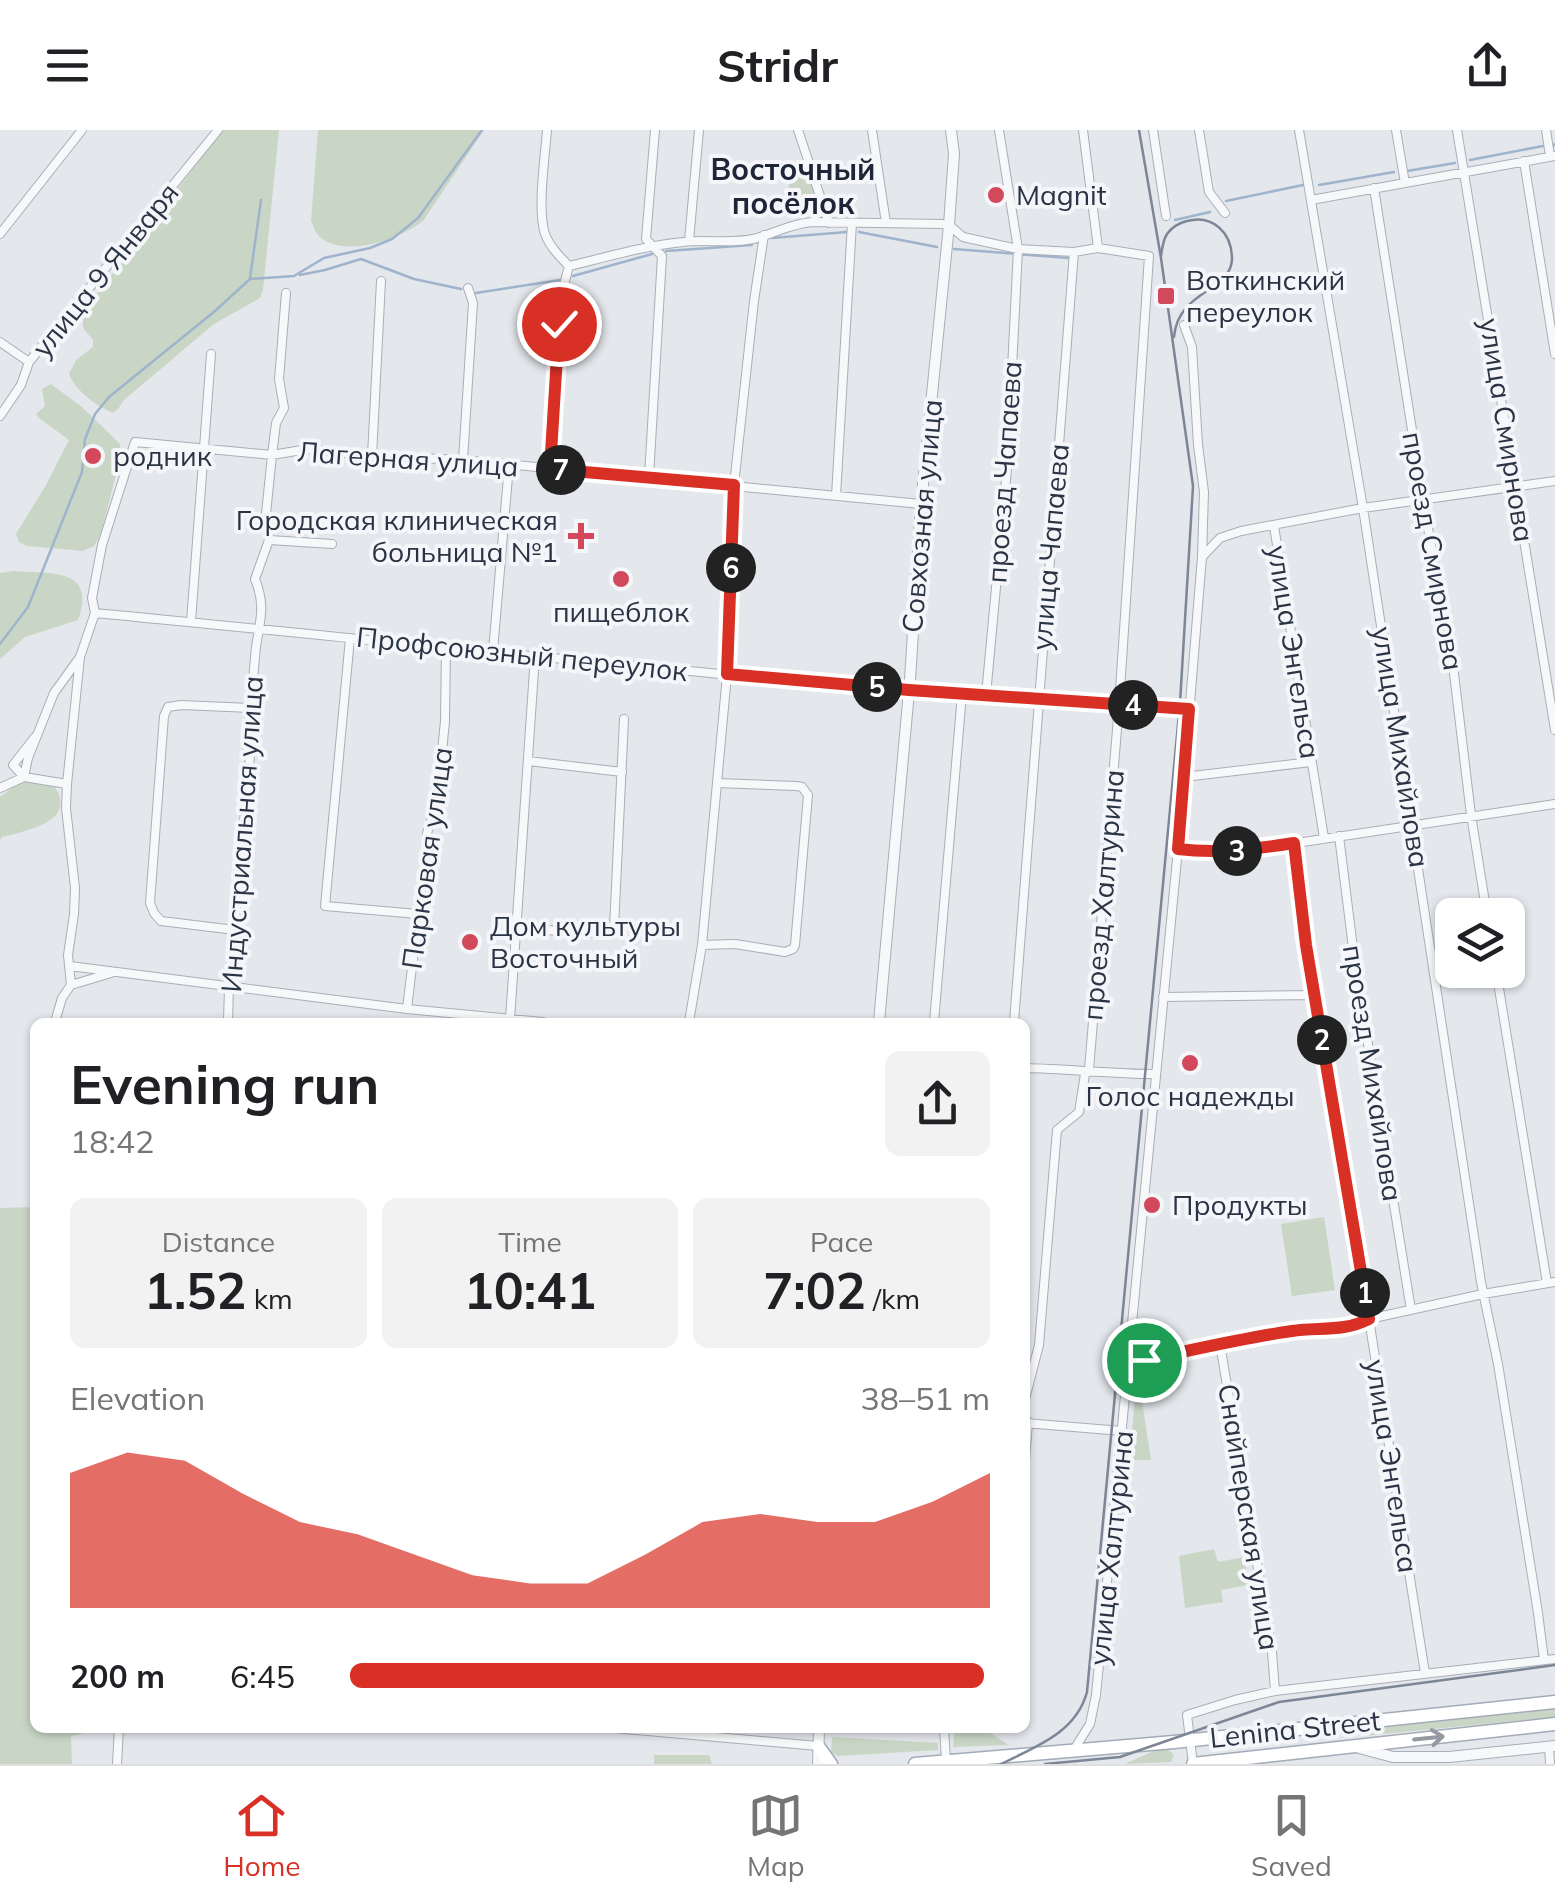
<!DOCTYPE html>
<meta charset="utf-8">
<style>
body{margin:0;font-family:Mulish,sans-serif;background:#f2f2f2;color:#202124;height:100vh;display:flex;flex-direction:column;font-size:38px;white-space:nowrap}
*{box-sizing:border-box;margin:0}
p{font-size:32px;color:#757577}
.icon{flex:none;width:55px;height:55px;fill:none;stroke:currentColor;stroke-width:2;stroke-linecap:round;stroke-linejoin:round}
.map{position:relative;flex:1;overflow:hidden}
.drawer{position:absolute;left:30px;top:888px;width:1000px;height:715px;display:flex;flex-direction:column;background:#fff;border-radius:15px;box-shadow:0 2px 8px #0004}
.drawer>*{flex:none}
.controls{position:absolute;left:1435px;top:768px;display:grid;gap:20px}
.controls a{display:grid;place-items:center;width:90px;height:90px;border-radius:15px;background:#fff;box-shadow:0 2px 8px #0004;font-size:50px}
.pin{position:absolute;display:grid;place-items:center;width:85px;height:85px;color:#fff;margin:-42px;border:5px solid #fff;border-radius:50%;box-shadow:0 2px 10px #0007}
.km{position:absolute;width:50px;height:50px;margin:-25px;border-radius:50%;background:#222;color:#fff;font-size:28px;line-height:50px;text-align:center}
.round{display:grid;place-items:center;flex:none;width:105px;height:105px;border-radius:15px;background:#f2f2f2}
.head{display:flex;align-items:center;justify-content:space-between;height:170px;padding:0 40px}
h1{font-size:55px;font-weight:700;line-height:75px}
.metrics{display:grid;grid-template-columns:repeat(3,1fr);gap:15px;height:170px;padding:10px 40px}
.metrics div{display:grid;align-content:center;border-radius:15px;background:#f2f2f2;text-align:center}
.metrics b{font-size:50px;font-weight:700}
.metrics small{font-size:28px;font-weight:400}
.metrics p{font-size:28px}
.chart{height:280px;padding:20px 40px}
.chart p{display:flex;justify-content:space-between}
.chart svg{width:100%;height:180px;margin-top:10px;fill:#d93025;opacity:.7}
ul{padding:0 40px;list-style:none;font-size:32px}
li{display:grid;grid-template-columns:160px 120px 1fr;align-items:center;height:75px}
li i{height:25px;border-radius:12px;background:#d93025}
header{display:flex;justify-content:space-between;align-items:center;height:130px;padding:0 40px;background:#fff;font-size:45px;font-weight:700}
.dock{display:flex;justify-content:space-around;align-items:center;height:140px;border-top:2px solid #e0e0e0;background:#fff;font-size:28px;color:#757577}
.dock a{display:grid;justify-items:center;gap:5px}
.dock .selected{color:#d93025}
.map>svg:first-child{display:block}
.green{fill:#c9d6c5}
.lines{fill:none;stroke-linecap:round;stroke-linejoin:round}
.stream{stroke:#9fb4cc;stroke-width:2.5}
.minor-casing{stroke:#a9aeb7;stroke-width:10}
.tertiary-casing{stroke:#a9aeb7;stroke-width:12}
.primary-casing{stroke:#a3abb8;stroke-width:15}
.minor{stroke:#f7f8fa;stroke-width:8}
.tertiary{stroke:#f7f8fa;stroke-width:10}
.primary{stroke:#fff;stroke-width:12}
.tram{stroke:#7d8696;stroke-width:2.5}
.oneway{stroke:#959aa2}
.route-casing{stroke:#fff;stroke-width:20}
.route{stroke:#d93025;stroke-width:12}
.poi-dot{fill:#d1495b;stroke:#f4f6f9;stroke-width:4}
.labels{text-anchor:middle;stroke-width:8;stroke-linejoin:round;paint-order:stroke}
.poi-label{font-size:28px;fill:#2b3445;stroke:#f4f6f9;text-anchor:start}
.street-label{font-size:28px;fill:#2b3445;stroke:#f4f6f9}
.neighbourhood-label{font-size:30px;font-weight:bold;fill:#1d2536;stroke:#f4f6f9}
</style>
<header><svg class="icon" aria-label="menu" viewBox="0 0 24 24"><path d="M4 6h16M4 12h16M4 18h16"/></svg>Stridr<svg class="icon" aria-label="share" viewBox="0 0 24 24"><path d="M12 15V3M7 8l5-5 5 5M5 13v7h14v-7"/></svg></header>
<div class="map">
<svg width="1555" height="1634" viewBox="0 0 1555 1634">
<rect width="100%" height="100%" fill="#e4e7ec"/>
<path class="green" d="M223 0H279L263 160 260 168 214 194 124 270 118 279 113 283C96 276 76 261 69 244L76 230 93 217V210L83 198V182Z
M318 0H484L423 91C401 109 341 130 318 105 315 102 313 95 311 91Z
M791 31 803 32 817 69 787 75Z
M51 254 82 277 120 314 119 332 101 404 94 416 83 421 27 416 19 412 16 404 46 355 69 310 39 288 36 284 45 276 42 259Z
M14 441C51 444 97 437 78 490L25 507 0 529V443Z
M30 648 52 653C81 691 28 700 2 707L0 710V667L18 653Z
M35 1077V1598H98V1600L71 1606 72 1634H0V1078Z
M1324 1087 1335 1160 1292 1166 1281 1094Z
M1137 1239 1151 1330H1130Z
M1214 1419 1218 1432 1244 1427 1249 1455 1221 1460 1223 1472 1185 1478 1179 1426Z
M1555 1577V1587L1363 1606 1362 1596Z
M955 1598H982L1009 1615 953 1617Z
M832 1607 938 1613V1620L838 1626 831 1622Z
M1167 1619 1174 1625 1171 1632 1125 1634 1156 1620Z
M654 1625H709L712 1634H654Z"/>
<g class="lines">
<path class="stream" d="M1554 15 1555 14
M1470 30 1543 16
M1407 41 1455 33
M1319 55 1394 42
M1226 71 1303 55
M1175 90 1210 82
M859 102 937 117
M772 108 847 102
M954 119 1068 128
M666 121 752 115
M300 145 325 140 361 129 414 149 461 159
M573 146 652 124
M250 148 261 70
M476 163 560 150
M0 514 28 477 82 342 85 309 95 284 109 267 215 181 250 149 294 146 324 128 370 118 392 109 418 88 482 0"/>
<g class="minor-casing">
<path id="minor" d="M547 0C545 28 537 79 545 104 550 117 560 127 569 136L557 181 559 193 550 339
M798 0 829 93
M872 0 886 93
M1083 0 1098 118
M1153 0 1166 86
M1199 0 1209 62 1225 83
M1299 0 1363 378 1481 1152 1498 1234 1538 1483 1544 1530
M1396 0 1405 53
M1457 0 1555 600
M1546 0 1550 26
M1524 31 1555 224
M1374 58 1423 370 1443 483 1449 502 1471 685 1487 785
M1311 70 1555 26
M0 104 82 0
M689 111 699 0
M569 136C607 127 644 116 683 112 706 109 730 114 753 109 774 104 789 94 812 92L943 94 949 95 963 107 1018 119 1074 122 1098 118 1149 126 1119 575 1089 940 1085 944 1079 982 1057 1000 1039 1215 1025 1269
M0 212 29 232
M0 286 21 255 29 232 218 0
M372 326 381 151
M463 330 473 173 468 158
M649 347 662 126 646 109 655 0
M836 366 852 93
M1274 396 1324 708
M269 410 332 414
M1202 427 1220 408 1241 401 1363 378 1555 351
M95 483C460 518 824 559 1189 579
M95 483 92 468 102 415 135 312 272 325 308 319 372 326 463 330 921 374
M191 492 211 224
M350 508 325 776 418 784
M493 521 509 335
M986 565 1007 339 1018 119 999 0
M35 607 13 635 24 647 67 654
M528 631 622 642
M1184 647 1311 632
M0 658 24 647 28 628 54 563 80 527
M1339 706 1355 834 1411 1180
M1294 713 1306 815 1369 1189 1425 1543
M1178 719 1202 722 1250 720 1555 674
M516 798 608 804 614 798 624 589
M235 800 161 791 154 783 150 773 164 586 168 577 181 575 251 578
M702 815 735 814 785 822 793 819 795 815 808 665 802 657 796 656 717 653
M70 836 407 879 543 892
M1496 840 1547 1153
M71 855 111 843
M1163 867 1315 865
M407 879 423 745 432 731 427 703 437 672 445 591 446 517
M510 889 535 526
M55 892 62 868 71 855 68 825 74 784 75 758 66 678 67 654 80 527 95 483
M228 892 229 857 250 626C243 601 249 596 251 572 253 554 254 536 256 517 260 490 266 476 255 449L269 410 266 384 272 325 276 293 284 278 279 249 286 163
M689 892 702 815 728 534 734 355 754 171 764 105
M934 892 962 564
M1014 892 1074 122
M1025 938C1069 939 1113 944 1156 944
M1220 1214 1272 1522 1275 1561
M1128 1234C1182 1222 1237 1209 1292 1201 1319 1197 1344 1202 1369 1189L1483 1164 1555 1152
M1025 1287 1028 1293 1025 1330
M1025 1293 1122 1301
M614 1598 818 1616
M944 1598 946 1631
M1549 1617 1550 1634
M1075 1618 1090 1594 1096 1565 1178 719 1202 427 1204 362 1198 315 1192 217 1184 195
M117 1634 119 1598
M1193 1634 1187 1585 1235 1570 1275 1561 1555 1529"/>
</g>
<g class="tertiary-casing">
<path id="tertiary" d="M879 892 910 550 921 374 949 95 954 24 951 0
M1359 1618 1393 1627H1449L1555 1616
M818 1634 819 1598"/>
</g>
<g class="primary-casing">
<path id="primary" d="M818 1616 831 1634
M915 1634 1174 1612 1555 1572
M1193 1634 1555 1594"/>
</g>
<use href="#minor" class="minor"/>
<use href="#tertiary" class="tertiary"/>
<use href="#primary" class="primary"/>
<path class="tram" d="M1161 126C1162 119 1163 110 1167 104 1172 97 1179 93 1187 91 1213 84 1232 103 1232 129 1231 162 1178 160 1174 207
M1001 1634C1035 1617 1076 1603 1087 1562L1180 573 1193 356 1161 128 1139 0
M1045 1634 1120 1627 1279 1572 1555 1535"/>
</g>
<defs><path id="oneway-shaft" d="M-6 0H5M1.5-3L5.5 0L1.5 3" fill="none" stroke-width="1.6" stroke-linecap="round" stroke-linejoin="round" transform="scale(2.5)"/></defs>
<use class="oneway" href="#oneway-shaft" transform="translate(1429 1608) rotate(-6)"/>
<g class="lines">
<g class="route-casing">
<path id="route" d="M559 194 550 339 734 355 727 544 909 560 1189 579 1178 719C1217 724 1255 719 1294 713L1306 815 1369 1189C1344 1202 1319 1197 1292 1201 1242 1208 1193 1220 1144 1230"/>
</g>
<use href="#route" class="route"/>
</g>
<g class="poi-dot">
<circle cx="996" cy="65" r="10"/>
<rect x="1156" y="156" width="20" height="20" rx="5"/>
<circle cx="93" cy="326" r="10"/>
<path d="M576 391h10v10h10v10h-10v10h-10v-10h-10v-10h10z"/>
<circle cx="621" cy="449" r="10"/>
<circle cx="470" cy="812" r="10"/>
<circle cx="1190" cy="933" r="10"/>
<circle cx="1152" cy="1075" r="10"/>
</g>
<g class="labels">
<g class="poi-label">
<text x="1016" y="75">Magnit</text>
<text x="1186" y="160">Воткинский<tspan x="1186" dy="32">переулок</tspan></text>
<text x="113" y="336">родник</text>
<text x="558" y="400" text-anchor="end">Городская клиническая<tspan x="558" dy="32">больница №1</tspan></text>
<text x="621" y="492" text-anchor="middle">пищеблок</text>
<text x="490" y="806">Дом культуры<tspan x="490" dy="32">Восточный</tspan></text>
<text x="1190" y="976" text-anchor="middle">Голос надежды</text>
<text x="1172" y="1085">Продукты</text>
</g>
<g class="street-label">
<text transform="translate(105 140) rotate(-51)" y="10">улица 9 Января</text>
<text transform="translate(1507 300) rotate(81)" y="10">улица Смирнова</text>
<text transform="translate(408 329) rotate(4)" y="10">Лагерная улица</text>
<text transform="translate(1004 342) rotate(-86)" y="10">проезд Чапаева</text>
<text transform="translate(922 386) rotate(-85)" y="10">Совхозная улица</text>
<text transform="translate(1050 417) rotate(-85)" y="10">улица Чапаева</text>
<text transform="translate(1433 421) rotate(80)" y="10">проезд Смирнова</text>
<text transform="translate(1294 522) rotate(81)" y="10">улица Энгельса</text>
<text transform="translate(522 524) rotate(6)" y="10">Профсоюзный переулок</text>
<text transform="translate(1401 617) rotate(81)" y="10">улица Михайлова</text>
<text transform="translate(242 704) rotate(-86)" y="10">Индустриальная улица</text>
<text transform="translate(427 728) rotate(-82)" y="10">Парковая улица</text>
<text transform="translate(1103 765) rotate(-85)" y="10">проезд Халтурина</text>
<text transform="translate(1373 943) rotate(81)" y="10">проезд Михайлова</text>
<text transform="translate(1392 1336) rotate(81)" y="10">улица Энгельса</text>
<text transform="translate(1249 1387) rotate(81)" y="10">Снайперская улица</text>
<text transform="translate(1111 1418) rotate(-84)" y="10">улица Халтурина</text>
<text transform="translate(1295 1599) rotate(-6)" y="10">Lenina Street</text>
</g>
<g class="neighbourhood-label">
<text x="793" y="50">Восточный<tspan x="793" dy="34">посёлок</tspan></text>
</g>
</g>
</svg>
<div class="controls">
<a><svg class="icon" aria-label="layers" viewBox="0 0 24 24"><path d="M12 4l9 5-9 5-9-5zM3 14l9 5 9-5"/></svg></a>
</div>
<div class="pin" style="left:1144px;top:1230px;background:#1e9e55"><svg class="icon" aria-label="arrive" viewBox="0 0 24 24"><path d="M6 21V4h12l-3 4 3 4H6"/></svg></div>
<div class="pin" style="left:559px;top:194px;background:#d93025"><svg class="icon" aria-label="check" viewBox="0 0 24 24"><path d="M5 12l5 5 9-10"/></svg></div>
<b class="km" style="left:1365px;top:1163px">1</b>
<b class="km" style="left:1322px;top:910px">2</b>
<b class="km" style="left:1237px;top:721px">3</b>
<b class="km" style="left:1133px;top:575px">4</b>
<b class="km" style="left:877px;top:557px">5</b>
<b class="km" style="left:731px;top:438px">6</b>
<b class="km" style="left:561px;top:340px">7</b>
<section class="drawer">
<div class="head"><div><h1>Evening run</h1><p>18:42</p></div><a class="round"><svg class="icon" aria-label="share" viewBox="0 0 24 24"><path d="M12 15V3M7 8l5-5 5 5M5 13v7h14v-7"/></svg></a></div>
<div class="metrics">
<div><p>Distance</p><b>1.52<small> km</small></b></div>
<div><p>Time</p><b>10:41</b></div>
<div><p>Pace</p><b>7:02<small> /km</small></b></div>
</div>
<div class="chart"><p><span>Elevation</span>38–51 m</p>
<svg viewBox="0 0 160 44" preserveAspectRatio="none"><path d="M0 44V11L10 6L20 8L30 16L40 23L50 26L60 31L70 36L80 38L90 38L100 31L110 23L120 21L130 23L140 23L150 18L160 11V44z"/></svg>
</div>
<ul>
<li><b>200 m</b>6:45<i style="width:99%"></i></li>
</ul>
</section>
</div>
<nav class="dock">
<a class="selected"><svg class="icon" aria-label="home" viewBox="0 0 24 24"><path d="M3 11l9-7 9 7M6 9v11h12V9"/></svg>Home</a>
<a><svg class="icon" aria-label="map" viewBox="0 0 24 24"><path d="M3 6l6-2 6 2 6-2v14l-6 2-6-2-6 2zM9 4v14M15 6v14"/></svg>Map</a>
<a><svg class="icon" aria-label="saved" viewBox="0 0 24 24"><path d="M7 4h10v16l-5-4-5 4z"/></svg>Saved</a>
</nav>
